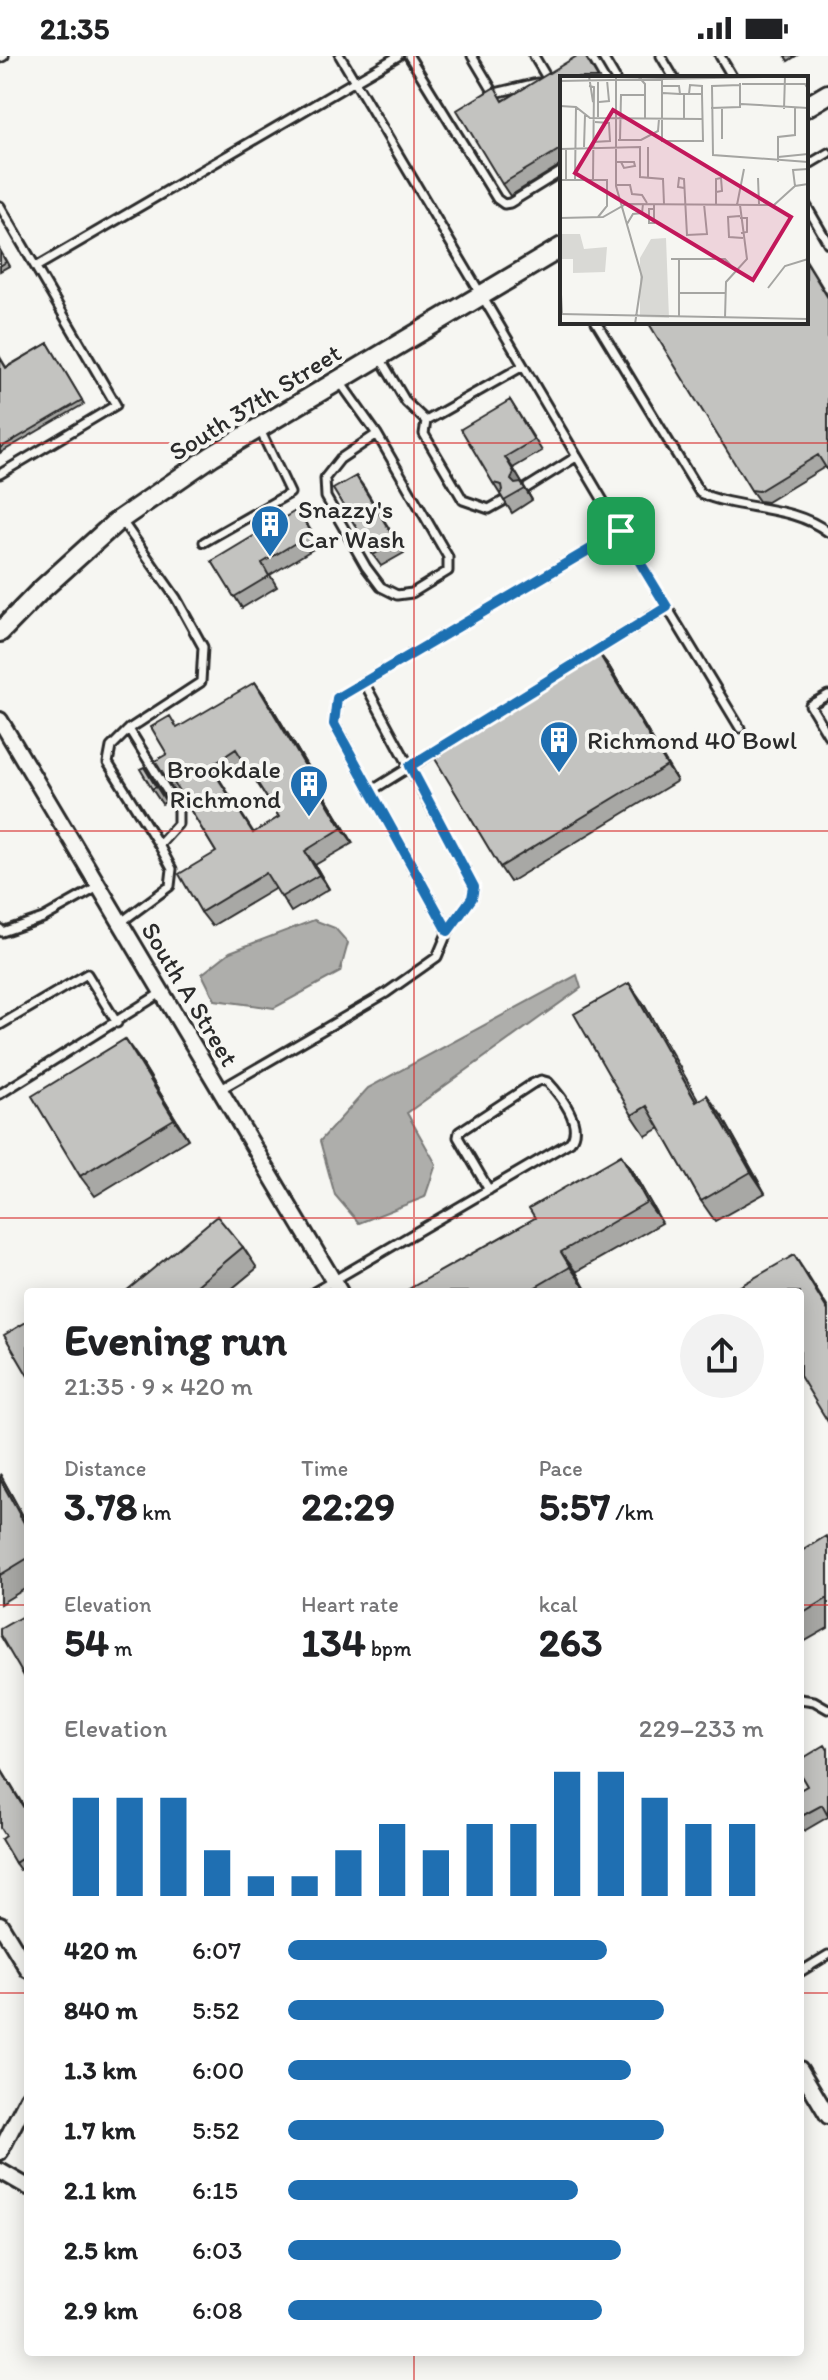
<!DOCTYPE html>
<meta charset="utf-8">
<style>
body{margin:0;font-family:Itim,sans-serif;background:#f2f2f2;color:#202124;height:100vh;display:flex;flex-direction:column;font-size:30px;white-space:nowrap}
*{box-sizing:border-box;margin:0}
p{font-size:26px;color:#757577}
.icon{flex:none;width:44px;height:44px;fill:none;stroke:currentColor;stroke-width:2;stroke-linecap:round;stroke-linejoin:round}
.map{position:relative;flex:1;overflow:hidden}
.sheet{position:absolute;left:24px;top:1232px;width:780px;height:1068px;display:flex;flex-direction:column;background:#fff;border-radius:8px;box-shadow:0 4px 20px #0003}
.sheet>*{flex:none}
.pin{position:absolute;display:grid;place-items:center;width:68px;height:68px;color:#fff;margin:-34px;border-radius:16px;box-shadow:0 4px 12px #0006}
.round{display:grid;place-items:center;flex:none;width:84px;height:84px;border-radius:42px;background:#f2f2f2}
.headline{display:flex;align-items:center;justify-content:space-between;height:136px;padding:0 40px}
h1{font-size:44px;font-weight:800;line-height:60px}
.metrics{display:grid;grid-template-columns:repeat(3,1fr);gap:12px;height:136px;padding:8px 40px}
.metrics div{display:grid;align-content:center}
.metrics b{font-size:40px;font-weight:800}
.metrics small{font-size:22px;font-weight:400}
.metrics p{font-size:22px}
.chart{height:224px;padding:16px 40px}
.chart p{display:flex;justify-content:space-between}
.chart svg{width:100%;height:144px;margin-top:8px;stroke:#1f6fb2;stroke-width:6}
ul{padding:0 40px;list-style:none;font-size:26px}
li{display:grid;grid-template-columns:128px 96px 1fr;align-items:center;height:60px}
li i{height:20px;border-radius:10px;background:#1f6fb2}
.status{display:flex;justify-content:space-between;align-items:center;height:56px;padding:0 40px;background:#fff;direction:ltr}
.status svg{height:22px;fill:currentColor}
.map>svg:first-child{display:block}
.water{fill:#aeaeab;stroke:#7a7a78;stroke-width:2}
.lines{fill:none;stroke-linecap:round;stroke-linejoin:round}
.service-casing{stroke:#2b2b2b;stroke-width:13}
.minor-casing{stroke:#2b2b2b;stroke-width:20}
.tertiary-casing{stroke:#2b2b2b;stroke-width:24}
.service{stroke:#f6f6f2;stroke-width:7}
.minor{stroke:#f6f6f2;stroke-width:14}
.tertiary{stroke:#f6f6f2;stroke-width:18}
.wall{fill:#a8a8a5;stroke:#2b2b2b;stroke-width:2;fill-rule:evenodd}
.shaded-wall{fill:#888886;stroke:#2b2b2b;stroke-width:2}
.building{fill:#c3c3c0;stroke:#2b2b2b;stroke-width:2;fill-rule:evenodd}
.route-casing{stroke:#fff;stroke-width:16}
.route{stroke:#1f6fb2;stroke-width:10}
.grid{fill:none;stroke:#d62828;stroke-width:2;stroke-opacity:0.55}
.labels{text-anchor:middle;stroke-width:8;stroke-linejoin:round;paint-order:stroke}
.street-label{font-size:26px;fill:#2b2b2b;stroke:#f6f6f2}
.poi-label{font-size:26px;fill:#2b2b2b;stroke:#f6f6f2;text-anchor:start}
.inset-road{fill:none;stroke:#a5a5a2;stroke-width:2}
.view{fill:#c2185b;fill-opacity:0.15;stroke:#c2185b;stroke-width:4}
.inset-edge{fill:none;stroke:#2b2b2b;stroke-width:4}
</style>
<div class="status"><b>21:35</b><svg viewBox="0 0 49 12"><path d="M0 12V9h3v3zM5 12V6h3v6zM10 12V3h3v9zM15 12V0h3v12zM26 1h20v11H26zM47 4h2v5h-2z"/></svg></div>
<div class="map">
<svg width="828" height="2324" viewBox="0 0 828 2324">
<rect width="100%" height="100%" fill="#f6f6f2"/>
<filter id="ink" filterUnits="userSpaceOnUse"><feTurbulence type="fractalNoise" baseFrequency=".0125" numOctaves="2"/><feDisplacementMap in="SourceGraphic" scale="16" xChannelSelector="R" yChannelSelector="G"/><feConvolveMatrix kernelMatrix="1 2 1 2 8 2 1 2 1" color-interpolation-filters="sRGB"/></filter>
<g filter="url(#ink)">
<path class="water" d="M314 864 335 872 348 887 340 916 274 952 215 944 202 918 230 896Z
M577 919 581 932 407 1057 436 1108 425 1141 359 1167 335 1139 320 1085 368 1032Z"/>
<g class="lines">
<g class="service-casing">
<path id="service" d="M409 0 497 143 504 148 510 147 562 115
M472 0 494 37
M534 0 547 22
M602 0 615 22
M661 0 674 22
M720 0 733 22
M0 2 4 0
M491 38 537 27
M806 110 828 97
M806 149 828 187
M0 150 116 349 0 418
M36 211 398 0
M596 266 700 437C741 455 791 448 828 476
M379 300 406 346 426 365
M340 326 377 378 448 501V515L412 537 397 539 381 531 366 511 326 441 325 422 340 403 377 378
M426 365 424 378 463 444 489 453 505 444
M426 365 523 310
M525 433 576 401
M621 475 740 672
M204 486 290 437 260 374
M364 626 474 831 472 842 448 875
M828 639 810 649 828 679
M495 658 667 551
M129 673 111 691 108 707 159 789
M371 735 437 694
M120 867 170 830 172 813 159 789 178 768V753L129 673 201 626 203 591 176 542 122 465
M0 873 2 876 43 862 98 831
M0 969 87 918 117 967
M221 1033 386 937 437 901 448 875 334 668 337 642 621 475 340 0
M0 1038 161 937
M314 1236 570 1086C584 1069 561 1040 548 1026L541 1024 532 1028 459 1076 458 1081 489 1134
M800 1643 814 1645 828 1653
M800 1916 828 1899"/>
</g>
<g class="minor-casing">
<path id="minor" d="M0 664 340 1236
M0 1868 28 1914
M800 2013 828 2060
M0 2096 28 2041
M0 2115 28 2131"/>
</g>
<g class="tertiary-casing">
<path id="tertiary" d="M806 51 828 38
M0 576 40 535 115 467 212 400 562 191"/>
</g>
<use href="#service" class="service"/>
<use href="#minor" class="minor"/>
<use href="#tertiary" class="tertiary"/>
</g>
<path class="wall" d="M785 0H796L788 5Z
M591 8 599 22H562V108L510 140 502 128 504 44Z
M0 194 9 210 0 215Z
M806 204 828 240V415L825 411 767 446 759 445 751 434 806 266Z
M48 287 84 348 0 397V301L6 311Z
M510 344 542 395 513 412 532 444 512 457 493 427Z
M356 420 404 497 381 510 373 499Z
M305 465 320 489 270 519 277 531 242 552 212 505Z
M598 596 609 610 677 725 510 826 500 811Z
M266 641 353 787 315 809 329 833 291 856 276 832 212 870 201 856 216 796 180 737 177 739 167 724V698L178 672ZM245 708 279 761 254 777 220 724Z
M144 711 166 746 162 748 152 733Z
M643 947 698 1044 722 1060 765 1137 715 1165 701 1145 660 1072 646 1080 632 1059Z
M140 1004 188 1083 95 1140 80 1120Z
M621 1099 635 1120 662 1167 576 1216 585 1232 578 1236H407L535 1162Z
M243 1191 257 1212 228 1236H125Z
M0 1418 28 1469V1531L0 1548Z
M828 1482V1572L800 1588V1496Z
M828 1694V1761L804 1775 800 1768V1734L807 1730Z
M0 1711 28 1757V1814L26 1811 20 1814 15 1807 5 1780Z"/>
<path class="shaded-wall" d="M505 401 513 412 532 444 522 428 519 436 511 424Z
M356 420 364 431 404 497 396 485Z
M598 596 609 610 677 725 667 710Z
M255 626 266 641 353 787 342 772Z
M305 795 315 809 329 833 319 819Z
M629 927 643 947 711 1066 696 1046Z
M125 983 140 1004 188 1083 174 1063Z
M707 1039 722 1060 765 1137 751 1116Z
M621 1099 635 1120 662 1167 647 1146Z
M561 1196 576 1216 585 1232 570 1211Z
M794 1199 808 1220 828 1252V1255Z
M0 1418 28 1469V1474L0 1423Z"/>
<path class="building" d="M577 0H585L598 22H562V92L502 128 457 54 495 31 503 45Z
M0 195 6 206 0 210Z
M806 206 828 242V415L818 399 759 435 751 434 648 266H806Z
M48 287 82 344 0 392V302L6 312Z
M510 344 534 384 505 401 514 416 511 424 515 428 521 427 525 433 504 445 500 438 503 434 502 429 493 427 461 373Z
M356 420 396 485 373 499 333 433Z
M297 454 312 477 262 507 269 520 234 541 212 505Z
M598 596 667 710 500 811 431 696Z
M255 626 342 772 305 795 319 819 281 841 266 817 201 856 179 818 216 796 171 722 167 724 155 705 167 698 151 671 170 660 177 672ZM236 693 279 761 253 777 210 710Z
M144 711 156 731 152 733 140 713Z
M629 927 696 1046 707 1039 751 1116 701 1145 647 1050 632 1059 574 958Z
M125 983 174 1063 80 1120 32 1040Z
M621 1099 647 1146 561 1196 570 1211 527 1236H407V1234L535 1162 529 1152Z
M217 1160 243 1191 189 1236H125Z
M794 1199 828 1255V1366L800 1320V1236H730Z
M28 1265V1320L4 1279Z
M0 1423 28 1474V1502L0 1519Z
M826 1480 828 1483V1542L800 1559V1496Z
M28 1557V1627L0 1579V1573Z
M825 1689 828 1694V1760L822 1749 800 1761V1734L807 1730 800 1718V1704Z
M0 1712 28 1759V1814L21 1803 15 1807 1 1783 5 1780 0 1772Z"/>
</g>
<g class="lines" filter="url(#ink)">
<g class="route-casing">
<path id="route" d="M621 475 667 551 410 710 474 831 472 842 448 875 334 668 337 642Z"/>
</g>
<use href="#route" class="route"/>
</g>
<path class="grid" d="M414 0V1236M0 387H828M0 775H828M0 1162H828M0 1549H28M800 1549H828M0 1937H28M800 1937H828M414 2296V2324"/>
<defs>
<g id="building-pin" transform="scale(2)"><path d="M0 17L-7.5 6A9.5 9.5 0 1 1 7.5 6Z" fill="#1f6fb2" stroke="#f6f6f2"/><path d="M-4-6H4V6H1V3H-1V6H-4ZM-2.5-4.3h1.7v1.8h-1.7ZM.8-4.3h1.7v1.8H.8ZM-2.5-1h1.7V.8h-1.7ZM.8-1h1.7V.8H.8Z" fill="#fff"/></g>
</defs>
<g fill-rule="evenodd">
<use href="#building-pin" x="270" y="468"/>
<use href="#building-pin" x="559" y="684"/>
<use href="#building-pin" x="309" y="728"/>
</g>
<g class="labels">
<g class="street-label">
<text transform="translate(255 346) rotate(-32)" y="9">South 37th Street</text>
<text transform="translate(190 938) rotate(59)" y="9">South A Street</text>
</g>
<g class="poi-label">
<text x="298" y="462">Snazzy's<tspan x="298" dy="30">Car Wash</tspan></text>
<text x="587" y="693">Richmond 40 Bowl</text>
<text x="281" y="722" text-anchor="end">Brookdale<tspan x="281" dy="30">Richmond</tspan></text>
</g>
</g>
<g transform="translate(560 20)">
<rect width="248" height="248" fill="#f6f6f2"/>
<path d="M0 158H20L24 173 47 171 45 196 13 197V183H0ZM106 162 109 242 80 241V182L91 163Z" fill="#d9d9d5"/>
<path class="inset-road" d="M29 0 33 26M56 0V110L82 201 75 248M78 0 85 8V43M102 3V65H143L142 18M38 4V41M0 5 248 0M182 8H245L248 13M180 9 152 10 153 79 248 86M29 10 34 11 33 104M103 10H119L120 18M103 17 120 18H142V10L130 9 129 18M39 26 49 25 47 4M181 28 248 32M0 30 16 31 30 42 142 43M151 32 180 31V7M162 32V63M224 33 225 0M124 43V18M58 64H81L98 55 99 43M60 64 61 19H85M33 66 50 65 49 47 35 46M24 71 25 39M88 71V103M0 73 80 71V101L103 103 104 128M218 81 248 78M55 86H74L75 90 64 92 61 86M218 86V61L235 59V32M198 102 199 128M0 104H47V130L38 141M6 104V74M15 104 16 31M56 109H70L72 118 82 119 87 127M235 110 233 94 248 93M124 112 118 111 119 102 124 103 127 159 147 158 144 128M94 128V147H89V133H94M156 128V103L161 102 162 115 156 116M177 129 184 93M180 140 168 141 169 161 183 162M0 142 43 141 66 128 214 129 235 110 248 108M180 142H187V156L181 157M67 148 73 138 82 137 83 128M111 183H165L176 195M0 199 2 238M208 212 225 190 248 183M119 217H165M0 238 248 243M119 242V183M165 242 166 206 187 183 180 129"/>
<path class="view" d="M53 34 231 141 193 204 15 97Z"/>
<rect width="248" height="248" class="inset-edge"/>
</g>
</svg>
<div class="pin" style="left:621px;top:475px;background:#1e9e55"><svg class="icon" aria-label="arrive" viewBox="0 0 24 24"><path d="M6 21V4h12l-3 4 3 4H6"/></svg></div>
<section class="sheet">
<div class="headline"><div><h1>Evening run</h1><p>21:35 · 9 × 420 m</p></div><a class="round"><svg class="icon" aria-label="share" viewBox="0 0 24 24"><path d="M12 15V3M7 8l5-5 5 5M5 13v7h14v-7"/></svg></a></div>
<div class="metrics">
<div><p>Distance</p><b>3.78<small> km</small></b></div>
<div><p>Time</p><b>22:29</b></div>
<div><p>Pace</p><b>5:57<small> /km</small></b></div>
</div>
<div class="metrics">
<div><p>Elevation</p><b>54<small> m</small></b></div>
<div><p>Heart rate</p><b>134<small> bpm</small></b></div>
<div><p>kcal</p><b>263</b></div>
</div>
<div class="chart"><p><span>Elevation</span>229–233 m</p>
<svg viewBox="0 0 160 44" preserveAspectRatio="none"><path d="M5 44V14M15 44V14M25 44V14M35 44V30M45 44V38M55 44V38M65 44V30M75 44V22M85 44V30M95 44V22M105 44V22M115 44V6M125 44V6M135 44V14M145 44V22M155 44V22"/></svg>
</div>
<ul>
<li><b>420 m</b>6:07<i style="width:67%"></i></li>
<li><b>840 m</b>5:52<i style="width:79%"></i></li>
<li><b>1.3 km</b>6:00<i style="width:72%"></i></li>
<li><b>1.7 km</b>5:52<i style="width:79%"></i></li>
<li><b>2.1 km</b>6:15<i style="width:61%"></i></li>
<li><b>2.5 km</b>6:03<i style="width:70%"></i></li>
<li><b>2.9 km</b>6:08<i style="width:66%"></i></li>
</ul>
</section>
</div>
